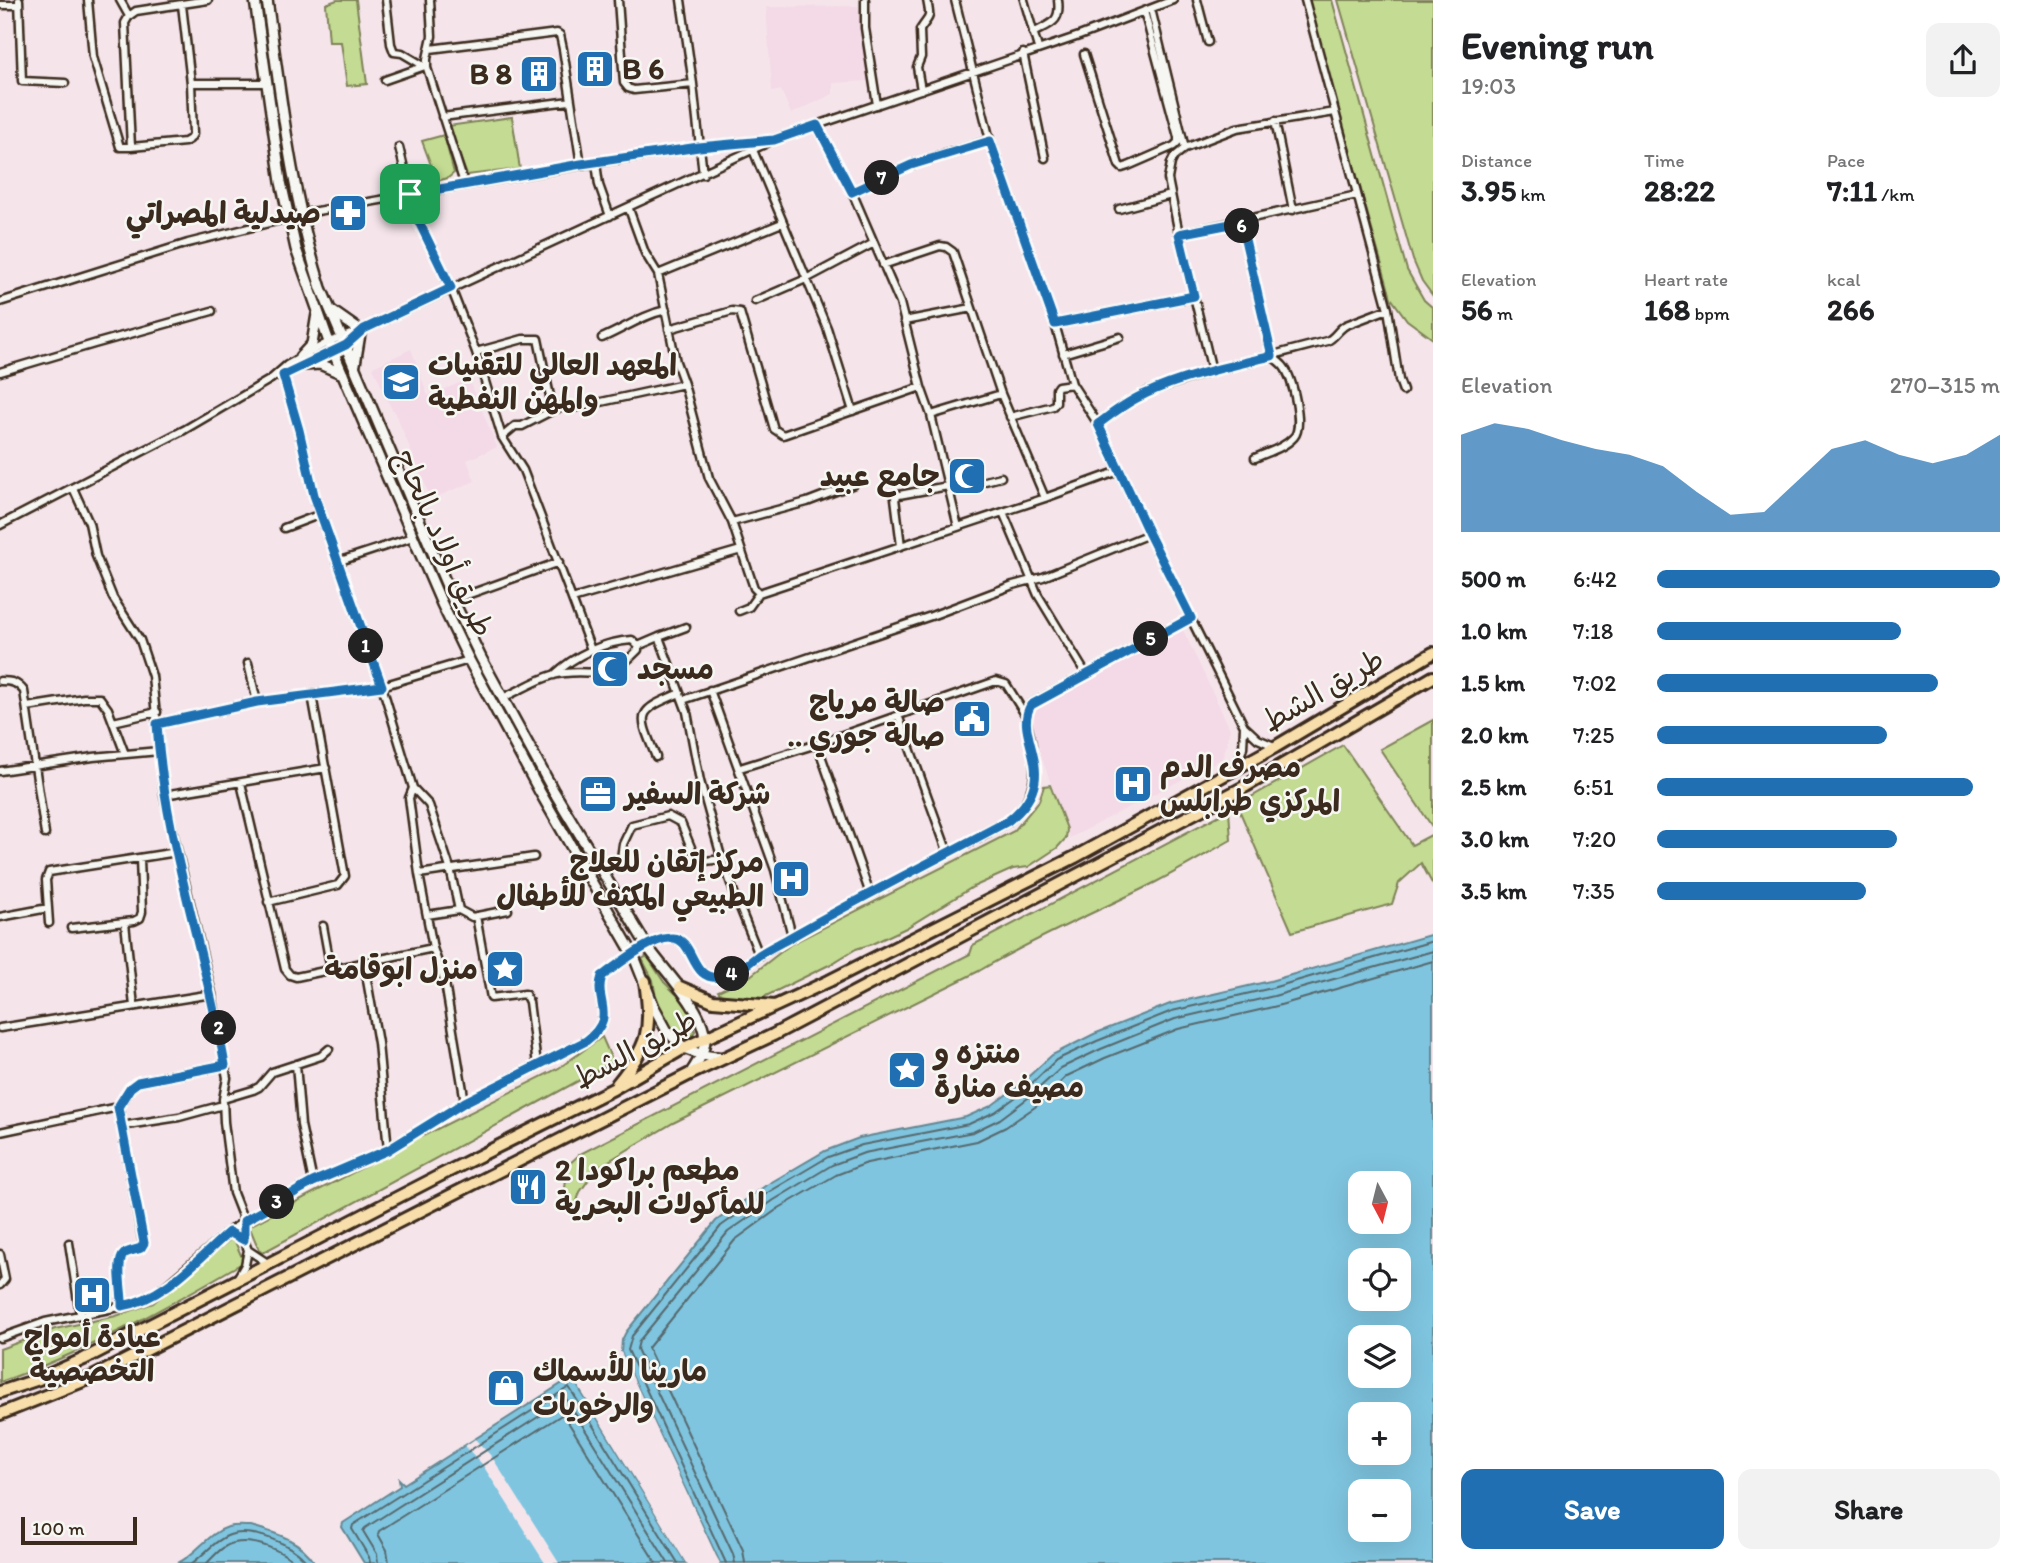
<!DOCTYPE html>
<meta charset="utf-8">
<style>
body{margin:0;font-family:Itim,"Playpen Sans Arabic",sans-serif;background:#f2f2f2;color:#202124;height:100vh;display:flex;flex-direction:column;font-size:26px;white-space:nowrap}
*{box-sizing:border-box;margin:0}
p{font-size:23px;color:#757577}
.icon{flex:none;width:38px;height:38px;fill:none;stroke:currentColor;stroke-width:2;stroke-linecap:round;stroke-linejoin:round}
.map{position:relative;flex:1;overflow:hidden}
.side{display:flex;flex-direction:column;background:#fff;width:595px}
.side>*{flex:none}
.needle{width:46px;rotate:173deg}
.controls{position:absolute;left:1348px;top:1171px;display:grid;gap:14px}
.controls a{display:grid;place-items:center;width:63px;height:63px;border-radius:14px;background:#fff;box-shadow:0 7px 28px #0002;font-size:35px}
.scale{position:absolute;left:21px;bottom:18px;width:116px;box-sizing:border-box;padding-left:7px;border:4px solid #3b2a1e;border-top:0;font-size:19px;line-height:24px;white-space:nowrap;color:#3b2a1e;-webkit-text-stroke:5px #f6f6f2;paint-order:stroke}
.pin{position:absolute;display:grid;place-items:center;width:60px;height:60px;color:#fff;margin:-30px;border-radius:14px;box-shadow:0 4px 10px #0006}
.km{position:absolute;width:35px;height:35px;margin:-18px;border-radius:50%;background:#222;color:#fff;font-size:19px;line-height:35px;text-align:center}
.round{display:grid;place-items:center;flex:none;width:74px;height:74px;border-radius:14px;background:#f2f2f2}
.head{display:flex;align-items:center;justify-content:space-between;height:119px;padding:0 28px}
h1{font-size:38px;font-weight:700;line-height:52px}
.metrics{display:grid;grid-template-columns:repeat(3,1fr);gap:10px;height:119px;padding:7px 28px}
.metrics div{display:grid;align-content:center}
.metrics b{font-size:30px;font-weight:700}
.metrics small{font-size:19px;font-weight:400}
.metrics p{font-size:19px}
.chart{height:196px;padding:14px 28px}
.chart p{display:flex;justify-content:space-between}
.chart svg{width:100%;height:126px;margin-top:7px;fill:#1f6fb2;opacity:.7}
.button{display:flex;gap:14px;margin-top:auto;padding:14px 28px}
.button a{flex:1;height:80px;border-radius:14px;background:#1f6fb2;color:#fff;font-size:28px;font-weight:700;line-height:80px;text-align:center}
.button a+a{background:#f2f2f2;color:#202124}
ul{padding:0 28px;list-style:none;font-size:23px}
li{display:grid;grid-template-columns:112px 84px 1fr;align-items:center;height:52px}
li i{height:18px;border-radius:9px;background:#1f6fb2}
main{display:flex;flex:1;min-height:0}
.map>svg:first-child{display:block}
.built{fill:#f4d9e6}
.green{fill:#c3db92;stroke:#7f8258;stroke-width:2}
.water{fill:#7fc5e0;stroke:#648792;stroke-width:2;fill-rule:evenodd}
.pier{fill:#f5e5eb}
.lines{fill:none;stroke-linecap:round;stroke-linejoin:round}
.shore{stroke:#56686c;stroke-width:2}
.minor-casing{stroke:#3b2a1e;stroke-width:11}
.secondary-casing{stroke:#3b2a1e;stroke-width:14}
.trunk-casing{stroke:#3b2a1e;stroke-width:16}
.minor{stroke:#f6f6f2;stroke-width:6}
.secondary{stroke:#f6f6f2;stroke-width:9}
.trunk{stroke:#f8deab;stroke-width:10}
.route-casing{stroke:#fff;stroke-width:14}
.route{stroke:#1f6fb2;stroke-width:9}
.labels{text-anchor:middle;stroke-width:5;stroke-linejoin:round;paint-order:stroke}
.poi-label{font-size:30px;font-weight:bold;fill:#3b2a1e;stroke:#f6f6f2;text-anchor:start}
.street-label{font-size:30px;fill:#3b2a1e;stroke:#f6f6f2}
</style>
<main>
<div class="map">
<svg width="1433" height="1563" viewBox="0 0 1433 1563">
<rect width="100%" height="100%" fill="#f5e5eb"/>
<filter id="ink" filterUnits="userSpaceOnUse"><feTurbulence type="fractalNoise" baseFrequency=".0143" numOctaves="2"/><feDisplacementMap in="SourceGraphic" scale="14" xChannelSelector="R" yChannelSelector="G"/><feConvolveMatrix kernelMatrix="1 2 1 2 8 2 1 2 1" color-interpolation-filters="sRGB"/></filter>
<g filter="url(#ink)">
<path class="built" d="M858 6 869 81 833 83V94L791 114 781 90 772 92 766 7Z
M411 349 428 396 469 379 497 447 467 460 475 481 431 499 394 410H392L373 367Z
M1183 630 1230 729 1223 758 1070 838 1032 730 1036 705Z"/>
<path class="green" d="M337 0H356L367 84 347 86 341 42H329L326 4Z
M1308 0H1332L1407 270 1424 300 1433 308V339L1407 320 1391 298Z
M1338 0H1433V296L1422 281 1413 260Z
M512 117 520 169 467 175 448 126Z
M444 135 454 173 448 178 437 181 422 141Z
M1433 720V828L1380 749Z
M1343 745 1412 845 1433 834V885L1421 863 1399 883 1392 904 1292 932 1237 805Z
M1050 785 1067 829 1066 838 1057 848 1028 867 1013 869 973 887 906 928 872 944 856 949 831 964 762 998 723 997 718 991 749 977 791 944 1014 831 1039 801 1044 786Z
M1229 810 1231 840C1206 854 1182 869 1156 882 1097 912 1036 937 979 971L673 1123 597 1168 580 1192 576 1204 564 1201 567 1166 580 1154 970 954 973 945Z
M647 956 664 982 687 1005 695 1031 692 1036 681 1039 674 1033 658 1011 653 980 642 959Z
M602 1037 613 1062 262 1253 259 1250 249 1226 381 1158 380 1156 421 1134 423 1136 559 1068Z
M233 1237 244 1262C165 1308 87 1352 0 1382V1349L55 1329 116 1316 153 1303Z"/>
<path class="water" d="M1433 934V1563H720L621 1352 622 1340 626 1332 716 1221 765 1186 825 1151 859 1138 966 1117 991 1106 1018 1086 1052 1055 1094 1034 1170 1004 1270 981ZM1360 1183H1398V1222H1360ZM1360 1260H1398V1298H1360ZM1360 1337H1398V1376H1360ZM1360 1414H1398V1452H1360ZM1360 1491H1398V1530H1360Z
M572 1377 686 1563H364L342 1527 343 1523 400 1486 399 1479 404 1484Z
M251 1526C276 1533 301 1540 315 1563H178C197 1554 208 1533 228 1527 235 1525 244 1526 251 1526Z"/>
<path class="pier" d="M621 1352 716 1556 720 1563H716L712 1557 618 1354Z
M577 1377 689 1561 690 1563H686L574 1379Z
M475 1439 492 1457 559 1563H545L482 1464 465 1446Z"/>
<g class="lines">
<path class="shore" d="M192 1563C205 1554 213 1542 227 1536 249 1526 295 1544 307 1563
M207 1563C215 1555 223 1545 234 1543 255 1538 281 1551 297 1563
M370 1563 369 1557 352 1529 353 1525 569 1387 678 1563
M378 1563 377 1554 363 1531 365 1528 566 1399 668 1563
M389 1563 387 1550 378 1534 379 1531 563 1414 656 1563
M726 1563 628 1350 632 1336 721 1226 769 1192 828 1157 862 1145 969 1124 995 1112 1023 1092 1056 1060 1097 1041 1172 1011 1272 988 1433 941
M735 1563 733 1554 637 1349 639 1341 728 1232 774 1200 832 1165 864 1153 973 1132 1000 1119 1028 1098 1061 1068 1101 1049 1175 1019 1274 996 1433 951
M745 1563 743 1550 648 1348 735 1240 779 1208 836 1175 867 1163 977 1141 1006 1127 1035 1107 1067 1076 1105 1058 1178 1029 1277 1006 1433 961"/>
<g class="minor-casing">
<path id="minor" d="M19 0 22 81 65 83
M88 0 93 57 120 147H131
M120 0 129 16
M386 0 391 44 394 52 402 53 424 66
M430 0 432 36 427 59V68L464 183
M618 0 624 83 628 88 634 90 693 84 703 174
M681 0 693 84
M865 0V28L877 105
M955 0 990 140 1055 324 1072 384 1098 424 1149 534 1244 726 1258 739 1274 746
M1024 0 1038 48
M1197 0 1208 42
M1305 0 1388 309 1399 380 1403 391
M0 5H19
M182 5 191 83 193 134 190 139 185 142 131 147 125 23 129 16 136 11 208 0
M1151 9 1185 148
M1033 33C1051 23 1061 23 1058 0
M430 49 557 33 560 35 563 49 581 165
M1023 53 1045 158
M1084 54 1119 165 1122 168 1128 166 1174 146 1178 142V137L1144 11
M385 80 425 66
M191 83H266
M921 90 917 67 921 57 920 30C930 14 931 21 927 0
M442 117 570 101
M1275 121 1293 210
M817 125 852 192 900 303 921 387 931 415 958 527
M399 147 410 194
M753 150 827 328 853 411
M596 163 599 185 610 216
M852 192 911 165 990 140
M406 195 451 288 476 352 502 437 523 470 572 599 741 550
M629 209 645 253 658 274 676 362 684 384 709 478 732 522 754 588 759 593 1045 498 1119 471
M1119 209 1171 195
M300 214 581 165 700 147 773 140 1079 36 1173 0
M1241 222 1272 356C1276 360 1281 363 1284 367 1293 379 1304 426 1294 437 1284 448 1268 452 1255 458
M1179 234 1357 195
M883 265 940 246 946 247 953 252 1001 394 1045 498
M658 274 782 223
M755 301 806 279 874 243
M0 302 188 243 289 218
M904 321 972 308
M1055 324 1194 296
M669 329 732 311 740 312 774 429 783 435 921 387
M602 338C624 329 642 315 666 310
M476 352 523 339H538L551 401 557 408 578 407 684 384
M1063 354 1120 337
M1212 371 1179 234 1168 179 1171 163 1174 157 1185 148 1237 128 1335 112
M0 372 94 344 212 311
M283 375 299 430 314 495 382 686 413 788 409 798 419 874 433 948 445 983 465 1102
M279 377 346 345 359 335
M931 415 1001 394
M1010 417 1053 406 1056 402V389L1058 386 1072 384
M1098 424 1129 402 1147 392 1212 371 1327 341C1335 338 1338 329 1346 325L1388 309
M502 437 515 426H522L557 408
M73 488 89 523 96 556 113 598 140 640 152 676 164 795 212 994 227 1078 223 1099 224 1122 233 1193 244 1221V1240L248 1250 269 1264
M949 490 1001 477
M1003 512 1038 595 1086 674
M732 522 807 502 854 484
M0 525 184 430 271 379 287 365 329 342 364 329 767 143
M284 528 321 514
M901 546 895 498 899 495 948 486
M337 562 413 537
M572 599 591 650
M453 600 559 562
M739 611 749 607 759 593
M659 637 686 627
M248 663 257 702
M554 675C575 655 603 642 632 640L638 646
M0 681C11 681 17 682 24 691L45 834
M710 690 775 870 792 936
M502 698C519 691 536 680 553 675 592 665 603 687 638 650V646L659 637 687 712 700 781 720 853 736 898 759 955
M683 700 931 616 1013 585 1043 577 1149 534
M27 707 84 698H100L108 709 125 754
M898 715 948 853
M113 722 157 712
M157 724 257 702 382 686 469 660
M817 744 870 894
M656 757C638 713 635 712 680 693
M740 768 817 744 996 681 1006 684 1026 716
M1236 768 1243 748 1244 726
M0 771 93 757 159 751
M241 783 285 969 290 975 296 977 433 948
M413 788 429 805 450 868 459 910
M164 795 326 768
M603 873 621 858 623 844 632 825 668 816 681 823 697 862 722 859
M419 874 534 857
M268 902 338 885 345 876 312 695
M427 915 459 910 472 917 508 910
M476 916 491 998 525 994 529 1002 537 1065
M0 917 48 908
M49 923 46 880 49 872 177 852
M125 923 134 1006
M323 926 331 970
M71 928 134 921 140 918 142 912 140 859
M364 963 378 1043 388 1150
M0 1028 212 994
M296 1064 301 1125 313 1182
M223 1099 253 1090 259 1087 272 1072 321 1056 329 1049
M121 1126 179 1117 223 1105
M0 1132 118 1107
M69 1243 80 1314
M0 1254 5 1279 0 1285
M238 1277 245 1265 248 1250
M122 1306C123 1294 115 1262 124 1254 128 1251 136 1250 141 1248L143 1243 118 1107 130 1088 138 1082 225 1065
M0 1338 45 1322 134 1304 156 1294 232 1229 268 1207 313 1182 388 1150 465 1102 586 1041C619 1016 592 1001 602 976 619 964 652 937 672 938 696 939 689 983 722 977 737 974 747 964 759 956 769 949 780 943 791 937 863 897 936 860 1008 822 1037 798 1038 770 1030 736 1027 724 1024 716 1031 704L1191 618"/>
</g>
<g class="secondary-casing">
<path id="secondary" d="M255 0 281 182 296 249 329 342 442 604 469 660 540 792 633 954 654 1007 667 1031 684 1048 702 1055 723 1058
M267 0C281 97 291 194 321 288L453 600 481 658 553 790 647 946C664 971 704 1009 705 1039 705 1052 697 1063 690 1074
M332 311 359 330
M300 357 312 344 317 314
M355 364 360 334
M305 365 320 364 343 374"/>
</g>
<g class="trunk-casing">
<path id="trunk" d="M680 987 713 1001 775 1006
M617 1084C649 1045 652 1030 645 981
M0 1392 39 1379 84 1359 439 1176 613 1089 684 1048 829 981 1075 857 1275 747 1433 653
M0 1414 93 1377 690 1074 773 1035 1246 786 1433 677"/>
</g>
<use href="#minor" class="minor"/>
<use href="#secondary" class="secondary"/>
<use href="#trunk" class="trunk"/>
</g>
</g>
<g class="lines" filter="url(#ink)">
<g class="route-casing">
<path id="route" d="M817 125 852 192 911 165 990 141 1055 324 1194 296 1179 234 1241 222 1272 356C1231 366 1183 376 1145 394 1128 401 1113 413 1098 424L1149 534 1191 618 1031 705C1011 737 1066 776 1008 821 936 860 862 896 791 937 781 943 769 948 759 955 747 964 737 974 722 977 689 983 696 939 672 938 651 937 619 964 602 976 593 1002 619 1016 586 1041L465 1102 388 1150 313 1182 244 1221V1240L229 1232C198 1259 164 1299 122 1306 123 1294 115 1262 124 1254 128 1251 136 1250 141 1248L144 1243 118 1107 130 1088 138 1082 225 1065C205 951 164 839 157 724L257 702 382 686 314 495 299 430 283 375 346 345 364 329 451 288 406 195 581 164 699 147 774 140Z"/>
</g>
<use href="#route" class="route"/>
</g>
<defs>
<g id="building-square" transform="scale(2.0125)"><rect x="-9" y="-9" width="18" height="18" rx="4" fill="#1f6fb2" stroke="#f6f6f2"/><path d="M-4-6H4V6H1V3H-1V6H-4ZM-2.5-4.3h1.7v1.8h-1.7ZM.8-4.3h1.7v1.8H.8ZM-2.5-1h1.7V.8h-1.7ZM.8-1h1.7V.8H.8Z" fill="#fff"/></g>
<g id="pharmacy-square" transform="scale(2.0125)"><rect x="-9" y="-9" width="18" height="18" rx="4" fill="#1f6fb2" stroke="#f6f6f2"/><path d="M-2-6h4v4h4v4h-4v4h-4v-4h-4v-4h4Z" fill="#fff"/></g>
<g id="university-square" transform="scale(2.0125)"><rect x="-9" y="-9" width="18" height="18" rx="4" fill="#1f6fb2" stroke="#f6f6f2"/><path d="M0-5L7-2L0 1L-7-2ZM-4 1L0 2.5L4 1V4Q0 6-4 4Z" fill="#fff"/></g>
<g id="mosque-square" transform="scale(2.0125)"><rect x="-9" y="-9" width="18" height="18" rx="4" fill="#1f6fb2" stroke="#f6f6f2"/><path d="M3.5-4.9A6 6 0 1 0 3.5 4.9A5 5 0 1 1 3.5-4.9Z" fill="#fff"/></g>
<g id="civic-square" transform="scale(2.0125)"><rect x="-9" y="-9" width="18" height="18" rx="4" fill="#1f6fb2" stroke="#f6f6f2"/><path d="M-.6-6.5H3V-4.5H.6V-3L4-1V1h2V6H-6V1h2V-1L-.6-3ZM-1.2 2.5V6h2.4V2.5Z" fill="#fff"/></g>
<g id="hospital-square" transform="scale(2.0125)"><rect x="-9" y="-9" width="18" height="18" rx="4" fill="#1f6fb2" stroke="#f6f6f2"/><path d="M-5-5h3v3.5h4V-5h3V5h-3V1.5h-4V5h-3Z" fill="#fff"/></g>
<g id="office-square" transform="scale(2.0125)"><rect x="-9" y="-9" width="18" height="18" rx="4" fill="#1f6fb2" stroke="#f6f6f2"/><path d="M-6-3h4V-5.5h4V-3h4V5H-6ZM-1-4.5V-3h2v-1.5ZM-6 0V1H6V0Z" fill="#fff"/></g>
<g id="sight-square" transform="scale(2.0125)"><rect x="-9" y="-9" width="18" height="18" rx="4" fill="#1f6fb2" stroke="#f6f6f2"/><path d="M0-6L1.8-2.2L6-1.7L2.9 1.2L3.7 5.4L0 3.3L-3.7 5.4L-2.9 1.2L-6-1.7L-1.8-2.2Z" fill="#fff"/></g>
<g id="restaurant-square" transform="scale(2.0125)"><rect x="-9" y="-9" width="18" height="18" rx="4" fill="#1f6fb2" stroke="#f6f6f2"/><path d="M-5-6h1v4h1v-4h1v4h1v-4h1v5L-1.5 .5V6h-2V.5L-5-1ZM5-6V6H3V1.5H1.5Q1.5-4 5-6Z" fill="#fff"/></g>
<g id="shop-square" transform="scale(2.0125)"><rect x="-9" y="-9" width="18" height="18" rx="4" fill="#1f6fb2" stroke="#f6f6f2"/><path d="M-5-2.5h2.3a2.7 3.5 0 0 1 5.4 0H5L5.5 6h-11ZM-1.5-2.5h3a1.5 2.3 0 0 0-3 0Z" fill="#fff"/></g>
</defs>
<g fill-rule="evenodd">
<use href="#building-square" x="595" y="69"/>
<use href="#building-square" x="539" y="74"/>
<use href="#pharmacy-square" x="348" y="213"/>
<use href="#university-square" x="401" y="382"/>
<use href="#mosque-square" x="967" y="476"/>
<use href="#mosque-square" x="610" y="669"/>
<use href="#civic-square" x="972" y="719"/>
<use href="#hospital-square" x="1133" y="784"/>
<use href="#office-square" x="598" y="794"/>
<use href="#hospital-square" x="791" y="879"/>
<use href="#sight-square" x="505" y="969"/>
<use href="#sight-square" x="907" y="1070"/>
<use href="#restaurant-square" x="528" y="1187"/>
<use href="#hospital-square" x="92" y="1295"/>
<use href="#shop-square" x="506" y="1388"/>
</g>
<g class="labels">
<g class="poi-label">
<text x="622" y="79">B 6</text>
<text x="512" y="84" text-anchor="end">B 8</text>
<text x="321" y="223" text-anchor="end">صيدلية المصراتي</text>
<text x="428" y="375">المعهد العالي للتقنيات<tspan x="428" dy="34">والمهن النفطية</tspan></text>
<text x="940" y="486" text-anchor="end">جامع عبيد</text>
<text x="637" y="679">مسجد</text>
<text x="945" y="712" text-anchor="end">صالة مرياج<tspan x="945" dy="34">.. صالة جوري</tspan></text>
<text x="1160" y="777">مصرف الدم<tspan x="1160" dy="34">المركزي طرابلس</tspan></text>
<text x="625" y="804">شركة السفير</text>
<text x="764" y="872" text-anchor="end">مركز إتقان للعلاج<tspan x="764" dy="34">الطبيعي المكثف للأطفال</tspan></text>
<text x="478" y="979" text-anchor="end">منزل ابوقامة</text>
<text x="934" y="1063">منتزه و<tspan x="934" dy="34">مصيف منارة</tspan></text>
<text x="555" y="1180">مطعم براكودا 2<tspan x="555" dy="34">للمأكولات البحرية</tspan></text>
<text x="92" y="1347" text-anchor="middle">عيادة أمواج<tspan x="92" dy="34">التخصصية</tspan></text>
<text x="533" y="1381">مارينا للأسماك<tspan x="533" dy="34">والرخويات</tspan></text>
</g>
<g class="street-label">
<text transform="translate(444 543) rotate(66)" y="10">طريق أولاد بالحاج</text>
<text transform="translate(1323 690) rotate(-30)" y="10">طريق الشط</text>
<text transform="translate(635 1049) rotate(-28)" y="10">طريق الشط</text>
</g>
</g>
</svg>
<div class="controls">
<a><svg class="needle" viewBox="-14 -14 28 28"><path d="M0-13l5 13h-10z" fill="#e53935"/><path d="M0 13l5-13h-10z" fill="#757577"/></svg></a>
<a><svg class="icon" aria-label="locate" viewBox="0 0 24 24"><circle cx="12" cy="12" r="6"/><path d="M12 2v4M12 18v4M2 12h4M18 12h4"/></svg></a>
<a><svg class="icon" aria-label="layers" viewBox="0 0 24 24"><path d="M12 4l9 5-9 5-9-5zM3 14l9 5 9-5"/></svg></a>
<a>+</a>
<a>−</a>
</div>
<div class="scale">100 m</div>
<div class="pin" style="left:410px;top:194px;background:#1e9e55"><svg class="icon" aria-label="arrive" viewBox="0 0 24 24"><path d="M6 21V4h12l-3 4 3 4H6"/></svg></div>
<b class="km" style="left:366px;top:646px">1</b>
<b class="km" style="left:219px;top:1028px">2</b>
<b class="km" style="left:277px;top:1202px">3</b>
<b class="km" style="left:732px;top:974px">4</b>
<b class="km" style="left:1151px;top:639px">5</b>
<b class="km" style="left:1242px;top:226px">6</b>
<b class="km" style="left:882px;top:178px">7</b>
</div>
<section class="side">
<div class="head"><div><h1>Evening run</h1><p>19:03</p></div><a class="round"><svg class="icon" aria-label="share" viewBox="0 0 24 24"><path d="M12 15V3M7 8l5-5 5 5M5 13v7h14v-7"/></svg></a></div>
<div class="metrics">
<div><p>Distance</p><b>3.95<small> km</small></b></div>
<div><p>Time</p><b>28:22</b></div>
<div><p>Pace</p><b>7:11<small> /km</small></b></div>
</div>
<div class="metrics">
<div><p>Elevation</p><b>56<small> m</small></b></div>
<div><p>Heart rate</p><b>168<small> bpm</small></b></div>
<div><p>kcal</p><b>266</b></div>
</div>
<div class="chart"><p><span>Elevation</span>270–315 m</p>
<svg viewBox="0 0 160 44" preserveAspectRatio="none"><path d="M0 44V10L10 6L20 8L30 12L40 15L50 17L60 21L70 30L80 38L90 37L100 26L110 15L120 12L130 17L140 20L150 17L160 10V44z"/></svg>
</div>
<ul>
<li><b>500 m</b>6:42<i style="width:100%"></i></li>
<li><b>1.0 km</b>7:18<i style="width:71%"></i></li>
<li><b>1.5 km</b>7:02<i style="width:82%"></i></li>
<li><b>2.0 km</b>7:25<i style="width:67%"></i></li>
<li><b>2.5 km</b>6:51<i style="width:92%"></i></li>
<li><b>3.0 km</b>7:20<i style="width:70%"></i></li>
<li><b>3.5 km</b>7:35<i style="width:61%"></i></li>
</ul>
<div class="button"><a>Save</a><a>Share</a></div>
</section>
</main>
